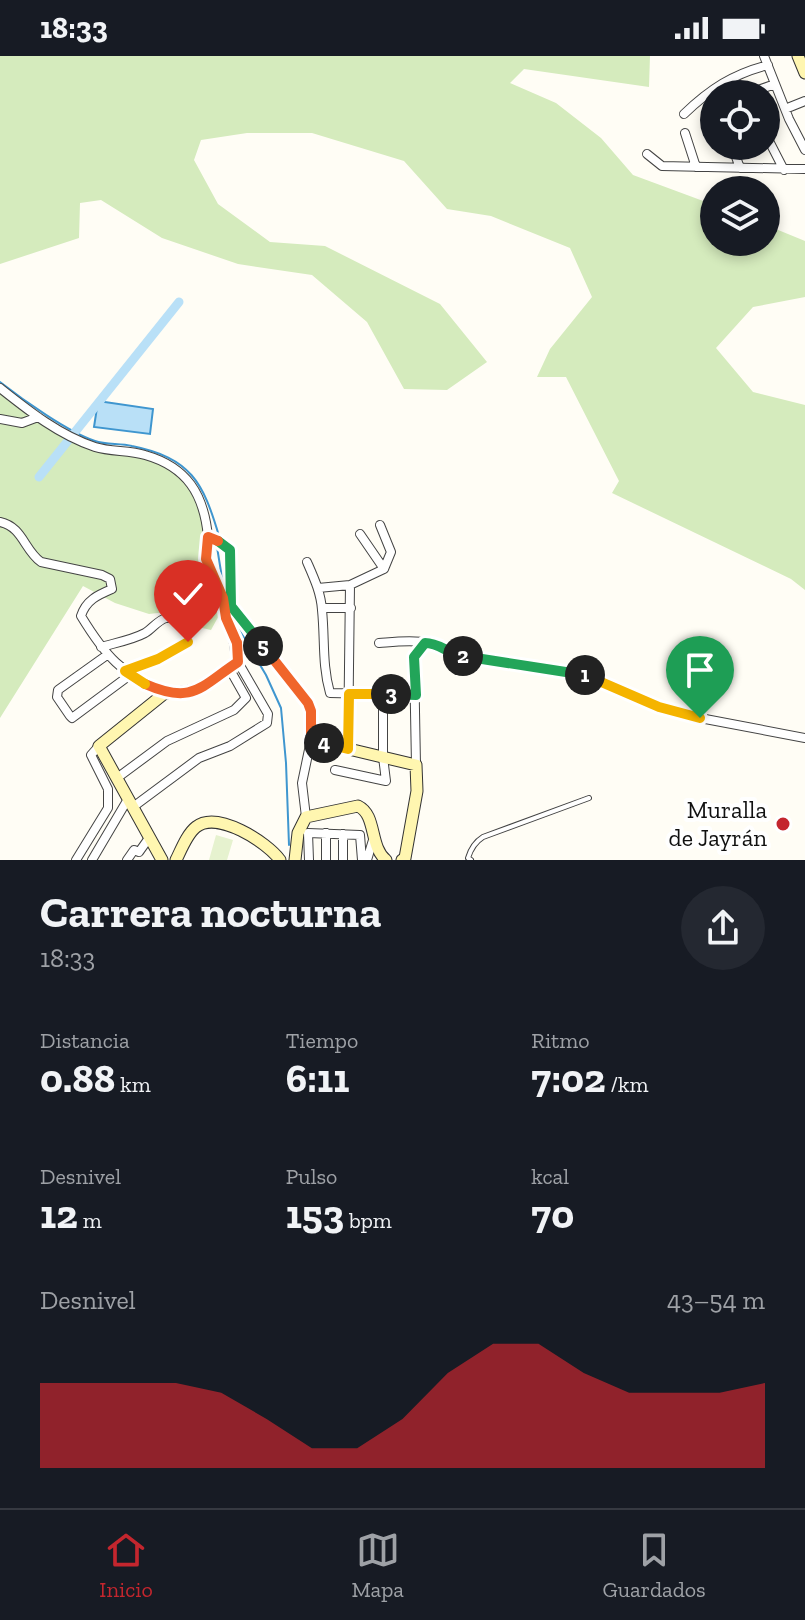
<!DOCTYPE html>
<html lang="es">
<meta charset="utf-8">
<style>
body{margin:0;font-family:"Zilla Slab",serif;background:#242831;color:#f1f3f6;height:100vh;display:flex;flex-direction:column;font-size:30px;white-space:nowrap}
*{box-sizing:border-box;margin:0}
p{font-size:26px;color:#9ea1a6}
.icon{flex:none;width:44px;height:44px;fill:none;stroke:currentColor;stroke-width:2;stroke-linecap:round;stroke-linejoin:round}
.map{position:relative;height:804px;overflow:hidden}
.side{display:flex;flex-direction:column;background:#171b24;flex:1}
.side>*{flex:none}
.tools{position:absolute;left:700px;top:24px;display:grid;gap:16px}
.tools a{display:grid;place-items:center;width:80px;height:80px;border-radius:50%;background:#171b24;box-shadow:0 4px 12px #0003;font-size:40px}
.pin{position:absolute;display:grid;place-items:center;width:68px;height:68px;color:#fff;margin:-82px -34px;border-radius:50% 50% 50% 0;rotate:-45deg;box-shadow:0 0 8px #0007}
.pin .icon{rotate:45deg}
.km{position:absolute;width:40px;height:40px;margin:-20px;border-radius:50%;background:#222;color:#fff;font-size:22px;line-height:40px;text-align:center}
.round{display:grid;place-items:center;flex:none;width:84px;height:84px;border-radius:42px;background:#242831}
.overview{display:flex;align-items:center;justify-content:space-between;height:136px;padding:0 40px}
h1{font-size:44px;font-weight:700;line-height:60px}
.figures{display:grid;grid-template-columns:repeat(3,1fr);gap:12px;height:136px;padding:8px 40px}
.figures div{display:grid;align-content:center}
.figures b{font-size:40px;font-weight:700}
.figures small{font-size:22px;font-weight:400}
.figures p{font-size:22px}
.chart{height:224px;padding:16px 40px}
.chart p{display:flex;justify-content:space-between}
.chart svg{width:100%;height:144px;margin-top:8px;fill:#c4262e;opacity:.7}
.status{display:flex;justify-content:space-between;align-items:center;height:56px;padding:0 40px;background:#171b24;direction:ltr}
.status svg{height:22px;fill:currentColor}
.tabs{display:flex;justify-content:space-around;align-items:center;height:112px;border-top:2px solid #363941;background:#171b24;font-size:22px;color:#9ea1a6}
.tabs a{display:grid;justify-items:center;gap:4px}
.tabs .on{color:#c4262e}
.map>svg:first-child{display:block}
.green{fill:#d5ebbd}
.pitch{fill:#e6f2cf}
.water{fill:#b9e0f7;stroke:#3f96cf;stroke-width:2}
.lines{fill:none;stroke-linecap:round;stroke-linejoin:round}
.stream{stroke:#3f96cf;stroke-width:2}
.canal{stroke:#b9e0f7;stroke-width:9}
.lane-casing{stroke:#444;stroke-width:6}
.street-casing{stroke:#444;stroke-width:10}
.secondary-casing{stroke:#333;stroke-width:13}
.lane{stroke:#fff;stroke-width:4}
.street{stroke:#fff;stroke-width:8}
.secondary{stroke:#fff6b0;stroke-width:11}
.split-1-casing{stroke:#fff;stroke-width:16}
.split-2-casing{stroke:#fff;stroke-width:16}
.split-3-casing{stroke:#fff;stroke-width:16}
.split-4-casing{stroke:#fff;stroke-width:16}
.split-5-casing{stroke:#fff;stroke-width:16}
.split-6-casing{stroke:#fff;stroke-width:16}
.split-7-casing{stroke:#fff;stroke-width:16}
.split-8-casing{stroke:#fff;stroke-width:16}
.split-9-casing{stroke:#fff;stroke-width:16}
.split-1{stroke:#f5b400;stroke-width:10}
.split-2{stroke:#22a559;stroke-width:10}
.split-3{stroke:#22a559;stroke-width:10}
.split-4{stroke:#f5b400;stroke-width:10}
.split-5{stroke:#f0652b;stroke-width:10}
.split-6{stroke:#22a559;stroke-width:10}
.split-7{stroke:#f0652b;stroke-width:10}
.split-8{stroke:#f0652b;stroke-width:10}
.split-9{stroke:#f5b400;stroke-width:10}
.poi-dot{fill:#c4262e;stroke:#fff;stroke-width:3}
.labels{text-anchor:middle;stroke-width:8;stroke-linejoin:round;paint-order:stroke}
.poi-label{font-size:24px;fill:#111;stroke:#fff;text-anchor:end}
</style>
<div class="status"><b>18:33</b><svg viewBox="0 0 49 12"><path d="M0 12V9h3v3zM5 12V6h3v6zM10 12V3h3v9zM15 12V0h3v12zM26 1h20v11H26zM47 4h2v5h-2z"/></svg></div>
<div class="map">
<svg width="805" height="804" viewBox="0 0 805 804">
<rect width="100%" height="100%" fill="#fffdf5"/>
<path class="green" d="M0 0H650L649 31 524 13 510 27 556 47 601 82 633 119 714 149V186H766V169L805 185V241L753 251 716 292 753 336 805 349V534L791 523 612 437 619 425 566 321H537L550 293 592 241 570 192 491 160 447 153 404 105 312 77H247L201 84 194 104 218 148 270 186 325 190 440 248 487 306 447 334 404 333 367 266 312 219 238 208 162 182 101 144 80 147 79 182 0 208Z
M0 336 62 380 151 404 170 412 183 422 199 451 205 475V516L222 554 211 574 189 569 175 555 149 558 115 547 83 530 0 662Z"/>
<path class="pitch" d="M216 779 233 784 227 804H209Z"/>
<path class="water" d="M98 345 153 353 150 378 94 371Z"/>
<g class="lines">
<path class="stream" d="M0 326C23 344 68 376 95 385 106 389 120 387 132 390 191 402 203 426 219 480
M217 491 223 528
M230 558 266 619 281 652 286 707 289 789"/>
<path class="canal" d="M39 421 179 246"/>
<g class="lane-casing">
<path id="lane" d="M471 804 468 802C471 792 475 786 483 781L589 742"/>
</g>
<g class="street-casing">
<path id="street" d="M764 0 789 63 805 94
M747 38 775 28
M785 53 805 45
M684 58C710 33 733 18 768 9
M685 77 696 111
M766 79 784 114
M732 90 740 112
M647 98 662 110 805 113
M0 332C29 355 59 379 95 391 111 396 129 394 145 399 187 411 204 438 208 481
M0 363 22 367 38 361
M0 466C23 471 24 494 41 506L102 519 110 523 112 533C98 539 86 544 81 560 106 601 121 617 165 637
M360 478 384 513
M307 506C314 522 321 537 322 554 325 583 322 609 330 637L416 639
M318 532 350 529 384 513 391 496 380 469
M322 552H351
M379 587C406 585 450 578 457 614
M101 591C115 587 132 584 145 577 152 573 158 564 166 562 181 559 189 573 188 586L158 603 125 615
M450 598 583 618 659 651 700 662 805 682
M107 599 58 634 57 641 70 660 72 662 130 619
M348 693 350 529
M416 709 414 601 425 587
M335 714 386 725 383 701V638
M117 722 167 685 234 654 246 642 229 612
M133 751 199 702 230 690 267 667 268 658 238 606
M306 761 302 727 311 684
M326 777V804
M139 796 149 782
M76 804 108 752V733L91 699 99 690
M92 804 128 743
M127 804 134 794 139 796
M309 804 308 777 360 779 362 804
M343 804V778
M367 804 373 784"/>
</g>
<g class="secondary-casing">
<path id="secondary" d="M798 0 805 17
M162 804 99 690 165 637C204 638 208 626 238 606L234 577 226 562 223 542 206 503 208 481 230 494 231 550 308 647 311 655V684L416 709 417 735 405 802 402 804
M176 804C181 794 187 778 196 771 217 754 267 786 280 804
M295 804 298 777 306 761 358 750C377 759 369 790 386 804"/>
</g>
<use href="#lane" class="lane"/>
<use href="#street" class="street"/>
<use href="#secondary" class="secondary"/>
</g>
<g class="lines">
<g class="split-1-casing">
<path id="split-1" d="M585 619 659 651 700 662"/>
</g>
<g class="split-2-casing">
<path id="split-2" d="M463 600 585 619"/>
</g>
<g class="split-3-casing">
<path id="split-3" d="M391 638 416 639 414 601 425 587C440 587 446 597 463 600"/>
</g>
<g class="split-4-casing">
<path id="split-4" d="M324 687 348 693 349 638H391"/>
</g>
<g class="split-5-casing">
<path id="split-5" d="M263 590 308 647 311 655V684L324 687"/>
</g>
<g class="split-6-casing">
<path id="split-6" d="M218 485 230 494 231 550 263 590"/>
</g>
<g class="split-7-casing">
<path id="split-7" d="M218 485 208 481 206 503 223 542 226 562 237 587"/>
</g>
<g class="split-8-casing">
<path id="split-8" d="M145 628C193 649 200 631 238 606L237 587"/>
</g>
<g class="split-9-casing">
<path id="split-9" d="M145 628 125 615 158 603 188 586"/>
</g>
<use href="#split-1" class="split-1"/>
<use href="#split-2" class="split-2"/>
<use href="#split-3" class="split-3"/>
<use href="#split-4" class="split-4"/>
<use href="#split-5" class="split-5"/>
<use href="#split-6" class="split-6"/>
<use href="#split-7" class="split-7"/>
<use href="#split-8" class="split-8"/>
<use href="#split-9" class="split-9"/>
</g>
<circle class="poi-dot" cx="783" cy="768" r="8"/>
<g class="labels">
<g class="poi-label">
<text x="767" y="762">Muralla<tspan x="767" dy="28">de Jayrán</tspan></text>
</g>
</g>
</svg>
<div class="tools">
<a><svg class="icon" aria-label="locate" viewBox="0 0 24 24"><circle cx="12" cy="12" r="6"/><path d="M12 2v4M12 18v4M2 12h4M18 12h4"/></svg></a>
<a><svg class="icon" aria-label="layers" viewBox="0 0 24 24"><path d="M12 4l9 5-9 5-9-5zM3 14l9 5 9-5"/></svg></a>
</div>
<div class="pin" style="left:700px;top:662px;background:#1e9e55"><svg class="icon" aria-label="arrive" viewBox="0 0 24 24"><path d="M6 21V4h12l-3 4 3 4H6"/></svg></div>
<div class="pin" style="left:188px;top:586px;background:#d93025"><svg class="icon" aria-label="check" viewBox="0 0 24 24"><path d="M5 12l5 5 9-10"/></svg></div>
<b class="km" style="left:585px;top:619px">1</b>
<b class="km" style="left:463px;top:600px">2</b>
<b class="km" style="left:391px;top:638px">3</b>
<b class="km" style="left:324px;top:687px">4</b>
<b class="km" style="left:263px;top:590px">5</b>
</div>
<section class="side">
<div class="overview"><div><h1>Carrera nocturna</h1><p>18:33</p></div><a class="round"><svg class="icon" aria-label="share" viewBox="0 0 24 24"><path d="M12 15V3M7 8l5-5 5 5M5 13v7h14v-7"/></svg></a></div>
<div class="figures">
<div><p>Distancia</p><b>0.88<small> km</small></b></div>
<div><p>Tiempo</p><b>6:11</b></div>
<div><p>Ritmo</p><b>7:02<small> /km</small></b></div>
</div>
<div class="figures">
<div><p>Desnivel</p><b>12<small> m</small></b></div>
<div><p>Pulso</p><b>153<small> bpm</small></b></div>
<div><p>kcal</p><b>70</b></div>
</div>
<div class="chart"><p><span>Desnivel</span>43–54 m</p>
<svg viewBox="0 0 160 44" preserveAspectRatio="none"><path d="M0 44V18L10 18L20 18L30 18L40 21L50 29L60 38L70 38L80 29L90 15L100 6L110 6L120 15L130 21L140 21L150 21L160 18V44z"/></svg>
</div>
</section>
<nav class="tabs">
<a class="on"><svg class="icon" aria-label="home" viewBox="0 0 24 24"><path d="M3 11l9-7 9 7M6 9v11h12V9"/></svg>Inicio</a>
<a><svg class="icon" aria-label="map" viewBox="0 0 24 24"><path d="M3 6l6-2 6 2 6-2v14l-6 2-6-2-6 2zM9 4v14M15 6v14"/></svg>Mapa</a>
<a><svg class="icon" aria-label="saved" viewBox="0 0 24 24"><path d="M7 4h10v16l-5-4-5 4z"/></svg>Guardados</a>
</nav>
